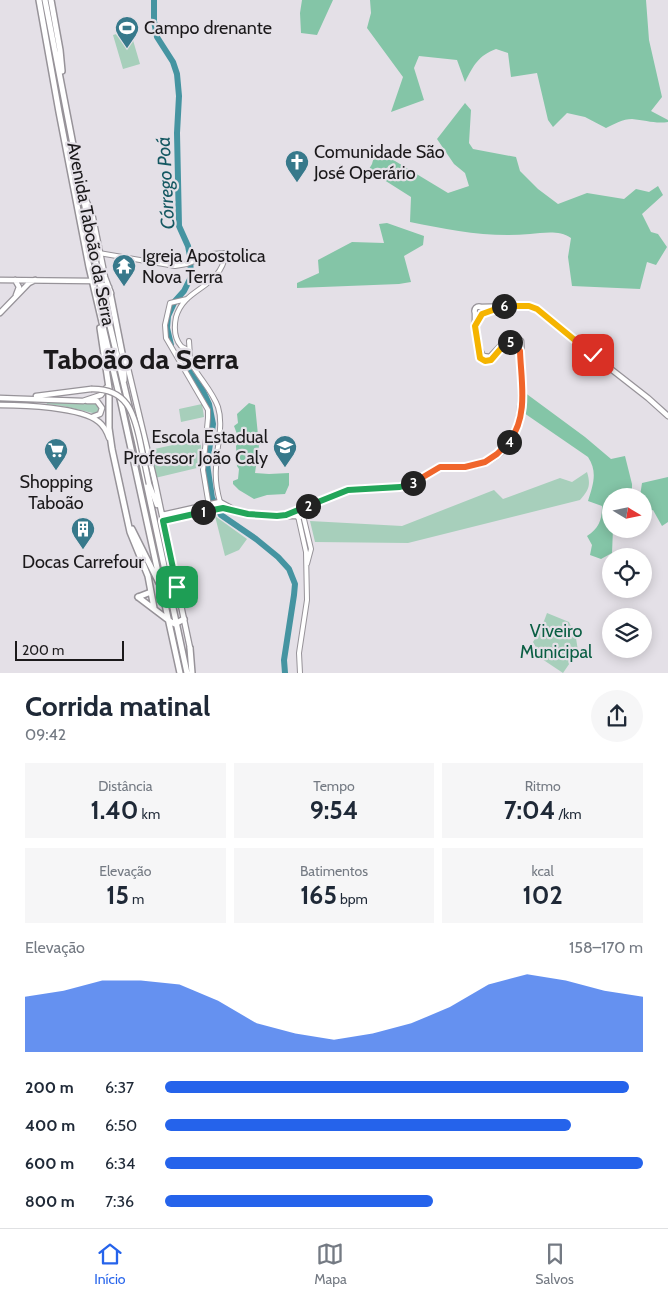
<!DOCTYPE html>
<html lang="pt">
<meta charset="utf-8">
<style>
body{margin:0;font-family:Cabin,sans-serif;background:#f6f6f7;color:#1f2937;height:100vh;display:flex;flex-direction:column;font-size:19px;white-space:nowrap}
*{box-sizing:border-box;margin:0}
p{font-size:16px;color:#747a83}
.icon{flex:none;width:28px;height:28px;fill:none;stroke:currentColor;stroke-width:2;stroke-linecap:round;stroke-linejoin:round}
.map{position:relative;height:673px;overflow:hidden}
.drawer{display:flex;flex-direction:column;background:#fff;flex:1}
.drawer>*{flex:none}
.needle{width:32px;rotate:100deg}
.tools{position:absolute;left:602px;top:488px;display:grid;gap:10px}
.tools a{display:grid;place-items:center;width:50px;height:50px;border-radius:50%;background:#fff;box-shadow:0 2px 12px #0003;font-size:25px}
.scale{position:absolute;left:15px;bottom:12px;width:109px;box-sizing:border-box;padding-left:5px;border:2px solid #1b191b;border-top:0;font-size:14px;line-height:18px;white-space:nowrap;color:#1b191b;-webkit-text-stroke:4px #e4e0e7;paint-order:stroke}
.pin{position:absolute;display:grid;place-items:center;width:42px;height:42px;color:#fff;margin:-21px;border-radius:10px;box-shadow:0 2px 8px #0006}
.km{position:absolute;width:25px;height:25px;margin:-12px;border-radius:50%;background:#222;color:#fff;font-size:14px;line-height:25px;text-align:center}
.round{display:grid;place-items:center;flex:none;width:52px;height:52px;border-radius:26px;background:#f6f6f7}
.summary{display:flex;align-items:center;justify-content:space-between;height:85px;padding:0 25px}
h1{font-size:28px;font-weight:700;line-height:38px}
.stats{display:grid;grid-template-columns:repeat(3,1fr);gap:8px;height:85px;padding:5px 25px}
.stats div{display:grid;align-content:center;border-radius:0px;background:#f6f6f7;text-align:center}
.stats b{font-size:25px;font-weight:700}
.stats small{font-size:14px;font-weight:400}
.stats p{font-size:14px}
.chart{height:140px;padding:10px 25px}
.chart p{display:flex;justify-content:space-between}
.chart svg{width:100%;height:90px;margin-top:5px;fill:#2563eb;opacity:.7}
ul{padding:0 25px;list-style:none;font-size:16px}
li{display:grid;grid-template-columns:80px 60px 1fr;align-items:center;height:38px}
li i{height:12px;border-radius:6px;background:#2563eb}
.tab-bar{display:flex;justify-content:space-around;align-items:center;height:70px;border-top:1px solid #e0e1e3;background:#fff;font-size:14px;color:#747a83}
.tab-bar a{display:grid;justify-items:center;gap:2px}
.tab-bar .current{color:#2563eb}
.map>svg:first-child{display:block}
.green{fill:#a7cfbb}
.forest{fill:#84c5a7}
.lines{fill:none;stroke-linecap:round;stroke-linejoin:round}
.river{stroke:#4594a1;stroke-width:6}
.minor-casing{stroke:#979399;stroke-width:6}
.major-casing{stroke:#979399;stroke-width:7}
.highway-casing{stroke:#979399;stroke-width:8}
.minor{stroke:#fff;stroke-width:4}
.major{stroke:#fff;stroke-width:4.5}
.highway{stroke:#fff;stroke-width:5}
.major-bridge-casing{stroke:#979399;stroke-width:7;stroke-linecap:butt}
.major-bridge{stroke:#fff;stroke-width:4.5}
.split-1-casing{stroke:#fff;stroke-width:10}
.split-2-casing{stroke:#fff;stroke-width:10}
.split-3-casing{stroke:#fff;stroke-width:10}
.split-4-casing{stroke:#fff;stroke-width:10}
.split-5-casing{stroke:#fff;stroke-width:10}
.split-6-casing{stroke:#fff;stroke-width:10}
.split-7-casing{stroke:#fff;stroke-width:10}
.split-1{stroke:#22a559;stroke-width:6}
.split-2{stroke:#22a559;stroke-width:6}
.split-3{stroke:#22a559;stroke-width:6}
.split-4{stroke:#f0652b;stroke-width:6}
.split-5{stroke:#f0652b;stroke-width:6}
.split-6{stroke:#f5b400;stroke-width:6}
.split-7{stroke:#f5b400;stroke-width:6}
.labels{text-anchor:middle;stroke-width:4.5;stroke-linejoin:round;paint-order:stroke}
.poi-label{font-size:18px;fill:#1b191b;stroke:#e4e0e7;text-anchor:start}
.street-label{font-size:18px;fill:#1b191b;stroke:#e4e0e7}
.park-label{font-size:18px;fill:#0a5e43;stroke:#e4e0e7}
.water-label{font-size:19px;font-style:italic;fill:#155862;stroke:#e4e0e7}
.town-label{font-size:28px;font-weight:bold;fill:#1b191b;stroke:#e4e0e7}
</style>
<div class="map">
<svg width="668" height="673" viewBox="0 0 668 673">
<rect width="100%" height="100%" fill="#e4e0e7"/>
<path class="green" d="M130 30 140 64 123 69 113 35Z
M46 402 95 403C99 407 99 409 97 414L63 406 47 404Z
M202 404 204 417 181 422 179 409Z
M200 439 202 454H200L197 468 155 478 150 450Z
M587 472C591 485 589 490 580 500L408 543 315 542 310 521 402 526 494 490 503 499 560 478 572 482Z
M215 516 247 539 239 550 225 556Z
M547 613 569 622 576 638 578 651 563 673 536 655 538 651 533 642 541 629Z"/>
<path class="forest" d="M302 0H333L317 35 301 33 300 13Z
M370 0H646L649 40 662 97 651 111 668 120V122C655 124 645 120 632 119 623 119 614 124 606 128L585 117 567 113 553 127 548 120 537 73 511 77 508 53 496 49C479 55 473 66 465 82L457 60 419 56 414 68 424 100 391 112 403 77 367 28 371 13Z
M465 103 471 110 469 143 473 149 516 157 520 171 538 189 558 204 587 193 624 199 636 189 649 192 658 186 663 195 642 214 651 232 658 234 667 247 656 265 647 262 640 289 572 286 568 257 571 238C559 230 544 233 530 234 489 238 450 230 410 222L411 197 381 178 365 176 372 164 375 153 395 161 448 193 469 186 465 173 454 164 437 139Z
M387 223 424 236 423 245 404 256 411 282 399 284 297 288V283L319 273 318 260 352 242 384 243 379 224Z
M524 392 585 437 611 459 625 456 632 484V496H611V529H613L612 553 601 559 590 555 592 545 587 536C599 528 602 520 602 506L588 501C593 485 598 472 588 457L524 413Z
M249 403 255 405 259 445 255 473 269 474 289 473V485L285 494 267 495 254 499 239 490 233 484V481L238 479 239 469 237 466 236 446 241 437 237 434 234 426 238 423 237 414Z
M668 477V522L662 526 653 510 644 513V496H640L642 483Z"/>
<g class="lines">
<path class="river" d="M154 0V21L157 37 173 62 177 74 179 96 177 133 179 226 188 246 190 256 191 277 184 291 175 301 168 316 167 328 171 345
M177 354 203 391 209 404 213 424 207 464 212 498 221 515 256 539 278 557 289 569 295 584 294 595 284 660 285 673"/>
<g class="minor-casing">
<path id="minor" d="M99 253 175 266 187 264 212 254 226 253C220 290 185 286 176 317 174 327 174 338 181 346 183 348 186 348 187 350 190 355 191 363 194 368 202 381 213 393 218 407 224 426 216 448 216 468 215 479 217 491 220 502
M187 299 170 303 165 325 166 338 208 410V418L203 470 209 506
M189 341 190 356
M303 515 311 549 307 564
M298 516 306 552 307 600 299 653 300 673"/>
</g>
<g class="major-casing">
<path id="major" d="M84 196 92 213 105 277 111 293
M0 280 93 281 109 287
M15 280 19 287 16 295
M474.5 311a4.5 4.5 0 1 1 9 0a4.5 4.5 0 1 1-9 0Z
M480 307 520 306 537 309 593 355 648 398 668 416
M0 313 29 283 35 280
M475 313V326L480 358 487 361 494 357
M482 314 497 308
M502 347 511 342 516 345 520 351
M126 360 155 482 190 648
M36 396 91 389
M0 398 83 401 101 395 106 388
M87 401H97L102 408 100 414 92 417
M0 405C23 405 81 407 99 422 104 426 107 432 109 438
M149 484 157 505
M300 509C315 502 341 491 357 489 374 486 393 491 410 485 420 481 428 471 439 467 453 463 467 470 484 463 522 447 522 410 521 375 521 364 522 352 521 341L516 337 508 338 490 357 483 356 478 346
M295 513a4 4 0 1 1 8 0a4 4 0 1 1-8 0Z
M162 515 220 502 231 508
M163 521 219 508 261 516H297"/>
</g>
<g class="highway-casing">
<path id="highway" d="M39 0 59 112 89 267 121 403 180 673
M45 0 100 284 137 440 187 673
M51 0 60 50 62 71
M110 292 124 363V380
M100 328 109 388V428L112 449 130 532 148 576 154 608
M132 529 159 583
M138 597 171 622 175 624 184 619
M138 597 151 592
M190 648 192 673"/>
</g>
<use href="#minor" class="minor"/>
<use href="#major" class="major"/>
<use href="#highway" class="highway"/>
<g class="major-bridge-casing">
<path id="major-bridge" d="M91 389C127 388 134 413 140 441 143 455 146 470 149 484"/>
</g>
<use href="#major-bridge" class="major-bridge"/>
</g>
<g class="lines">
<g class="split-1-casing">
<path id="split-1" d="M177 587 163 521 203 512"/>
</g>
<g class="split-2-casing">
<path id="split-2" d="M203 512 223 508 248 514 277 516 286 515 308 506"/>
</g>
<g class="split-3-casing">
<path id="split-3" d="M308 506 348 490 400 487 413 483"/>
</g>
<g class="split-4-casing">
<path id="split-4" d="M413 483 440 467H465L485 462 497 454 509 442"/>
</g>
<g class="split-5-casing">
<path id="split-5" d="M509 442C529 416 521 381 520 351L513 343 510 342"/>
</g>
<g class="split-6-casing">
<path id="split-6" d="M504 306 482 314 475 326 480 358 485 361 491 360 503 346 510 342"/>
</g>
<g class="split-7-casing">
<path id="split-7" d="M504 306H529L537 309 593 355"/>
</g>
<use href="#split-1" class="split-1"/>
<use href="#split-2" class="split-2"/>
<use href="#split-3" class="split-3"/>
<use href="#split-4" class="split-4"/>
<use href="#split-5" class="split-5"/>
<use href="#split-6" class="split-6"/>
<use href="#split-7" class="split-7"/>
</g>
<defs>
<g id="stadium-pin" transform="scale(1.25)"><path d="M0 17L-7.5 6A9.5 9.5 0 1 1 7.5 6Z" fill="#37798b" stroke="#e4e0e7"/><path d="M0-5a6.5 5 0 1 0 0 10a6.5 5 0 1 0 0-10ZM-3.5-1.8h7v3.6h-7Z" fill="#fff"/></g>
<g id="church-pin" transform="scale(1.25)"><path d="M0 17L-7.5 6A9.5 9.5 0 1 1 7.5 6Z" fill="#37798b" stroke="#e4e0e7"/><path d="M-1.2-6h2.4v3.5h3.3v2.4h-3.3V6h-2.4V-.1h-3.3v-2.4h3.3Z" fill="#fff"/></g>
<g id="temple-pin" transform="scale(1.25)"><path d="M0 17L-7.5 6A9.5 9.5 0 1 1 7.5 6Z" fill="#37798b" stroke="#e4e0e7"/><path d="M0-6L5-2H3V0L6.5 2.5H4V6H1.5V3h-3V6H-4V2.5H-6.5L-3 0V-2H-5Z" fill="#fff"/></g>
<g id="school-pin" transform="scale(1.25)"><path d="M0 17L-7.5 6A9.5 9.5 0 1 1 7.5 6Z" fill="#37798b" stroke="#e4e0e7"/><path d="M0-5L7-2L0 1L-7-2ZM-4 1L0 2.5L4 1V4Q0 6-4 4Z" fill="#fff"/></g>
<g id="supermarket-pin" transform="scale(1.25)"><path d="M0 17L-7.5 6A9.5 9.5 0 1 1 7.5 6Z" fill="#37798b" stroke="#e4e0e7"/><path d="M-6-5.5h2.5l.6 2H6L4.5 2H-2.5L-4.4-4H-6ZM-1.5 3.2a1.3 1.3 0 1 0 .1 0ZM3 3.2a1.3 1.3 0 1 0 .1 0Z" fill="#fff"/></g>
<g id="building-pin" transform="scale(1.25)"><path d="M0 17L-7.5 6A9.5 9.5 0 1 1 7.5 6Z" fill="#37798b" stroke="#e4e0e7"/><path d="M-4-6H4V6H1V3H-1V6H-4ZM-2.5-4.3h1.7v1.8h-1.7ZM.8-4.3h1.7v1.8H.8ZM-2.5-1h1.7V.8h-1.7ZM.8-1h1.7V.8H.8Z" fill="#fff"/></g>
</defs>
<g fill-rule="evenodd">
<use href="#stadium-pin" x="127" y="28"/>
<use href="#church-pin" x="297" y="162"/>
<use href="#temple-pin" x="124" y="266"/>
<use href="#school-pin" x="285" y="447"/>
<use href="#supermarket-pin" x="56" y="450"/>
<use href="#building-pin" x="83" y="529"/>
</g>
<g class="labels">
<g class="poi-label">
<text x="144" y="34">Campo drenante</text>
<text x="314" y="158">Comunidade São<tspan x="314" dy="21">José Operário</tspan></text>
<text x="142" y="262">Igreja Apostolica<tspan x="142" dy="21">Nova Terra</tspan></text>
<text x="268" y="443" text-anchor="end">Escola Estadual<tspan x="268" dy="21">Professor João Caly</tspan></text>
<text x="56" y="488" text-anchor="middle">Shopping<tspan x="56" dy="21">Taboão</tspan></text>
<text x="83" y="568" text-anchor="middle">Docas Carrefour</text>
</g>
<g class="street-label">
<text transform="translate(91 234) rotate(79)" y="6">Avenida Taboão da Serra</text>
</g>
<g class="park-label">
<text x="556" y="637">Viveiro<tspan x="556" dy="21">Municipal</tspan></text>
</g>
<g class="water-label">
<text transform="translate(165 183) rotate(-93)" y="7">Córrego Poá</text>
</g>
<g class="town-label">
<text x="141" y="369">Taboão da Serra</text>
</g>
</g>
</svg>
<div class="tools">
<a><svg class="needle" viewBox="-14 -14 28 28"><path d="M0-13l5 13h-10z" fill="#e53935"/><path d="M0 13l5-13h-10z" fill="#747a83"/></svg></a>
<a><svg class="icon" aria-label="locate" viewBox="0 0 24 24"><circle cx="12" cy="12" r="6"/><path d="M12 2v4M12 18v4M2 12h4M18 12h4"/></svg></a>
<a><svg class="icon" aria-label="layers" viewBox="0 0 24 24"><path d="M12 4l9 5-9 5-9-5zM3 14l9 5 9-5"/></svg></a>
</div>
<div class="scale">200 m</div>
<div class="pin" style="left:177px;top:587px;background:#1e9e55"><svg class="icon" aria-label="arrive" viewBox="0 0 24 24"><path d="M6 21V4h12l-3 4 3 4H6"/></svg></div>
<div class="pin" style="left:593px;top:355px;background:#d93025"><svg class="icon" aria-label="check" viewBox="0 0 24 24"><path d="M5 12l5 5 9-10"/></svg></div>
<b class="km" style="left:203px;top:512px">1</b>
<b class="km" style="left:308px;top:506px">2</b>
<b class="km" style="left:413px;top:483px">3</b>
<b class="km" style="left:509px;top:442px">4</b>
<b class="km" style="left:510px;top:342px">5</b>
<b class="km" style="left:504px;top:306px">6</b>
</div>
<section class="drawer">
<div class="summary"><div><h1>Corrida matinal</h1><p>09:42</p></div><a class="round"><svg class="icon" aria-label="share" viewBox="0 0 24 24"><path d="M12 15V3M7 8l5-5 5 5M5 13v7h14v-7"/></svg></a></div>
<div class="stats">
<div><p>Distância</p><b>1.40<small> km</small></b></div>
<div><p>Tempo</p><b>9:54</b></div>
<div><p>Ritmo</p><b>7:04<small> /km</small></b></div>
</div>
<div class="stats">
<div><p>Elevação</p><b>15<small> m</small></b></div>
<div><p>Batimentos</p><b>165<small> bpm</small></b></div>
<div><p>kcal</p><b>102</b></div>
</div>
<div class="chart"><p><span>Elevação</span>158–170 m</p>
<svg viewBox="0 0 160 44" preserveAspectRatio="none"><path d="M0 44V17L10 14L20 9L30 9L40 11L50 19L60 30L70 35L80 38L90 35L100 30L110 22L120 11L130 6L140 9L150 14L160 17V44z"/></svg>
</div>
<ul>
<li><b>200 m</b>6:37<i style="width:97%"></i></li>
<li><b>400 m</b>6:50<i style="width:85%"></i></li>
<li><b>600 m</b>6:34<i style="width:100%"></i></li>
<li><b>800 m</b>7:36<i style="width:56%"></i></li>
</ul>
</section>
<nav class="tab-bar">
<a class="current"><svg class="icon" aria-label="home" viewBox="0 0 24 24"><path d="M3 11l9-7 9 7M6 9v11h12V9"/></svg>Início</a>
<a><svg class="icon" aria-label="map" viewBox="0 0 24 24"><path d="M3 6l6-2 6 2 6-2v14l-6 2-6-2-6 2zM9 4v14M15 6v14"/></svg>Mapa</a>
<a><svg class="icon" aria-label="saved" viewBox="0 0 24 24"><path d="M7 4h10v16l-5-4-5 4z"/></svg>Salvos</a>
</nav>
